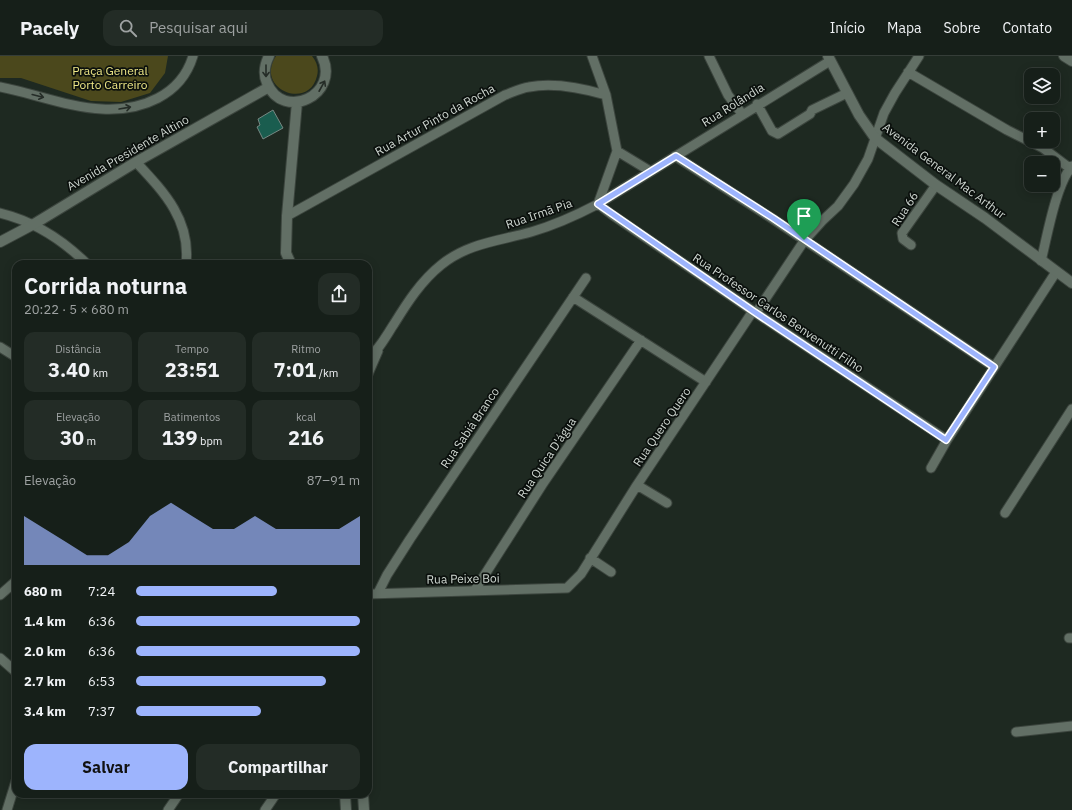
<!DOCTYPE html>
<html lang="pt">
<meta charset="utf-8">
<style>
body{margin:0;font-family:"IBM Plex Sans",sans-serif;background:#232c26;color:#f1f3f6;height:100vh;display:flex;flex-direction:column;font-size:15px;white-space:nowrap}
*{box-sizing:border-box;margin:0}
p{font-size:13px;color:#9ea2a2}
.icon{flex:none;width:22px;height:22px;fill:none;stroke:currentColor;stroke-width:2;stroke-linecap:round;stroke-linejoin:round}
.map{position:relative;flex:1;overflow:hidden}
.sheet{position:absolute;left:12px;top:204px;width:360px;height:538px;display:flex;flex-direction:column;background:#161f19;border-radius:12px;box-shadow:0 2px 10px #0003,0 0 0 1px #353d38}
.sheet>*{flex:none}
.fabs{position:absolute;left:1024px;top:12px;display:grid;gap:8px}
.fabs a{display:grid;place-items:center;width:36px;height:36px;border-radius:8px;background:#161f19;box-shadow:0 2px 10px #0003,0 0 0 1px #353d38;font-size:20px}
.pin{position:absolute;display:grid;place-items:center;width:34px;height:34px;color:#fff;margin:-41px -17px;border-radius:50% 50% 50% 0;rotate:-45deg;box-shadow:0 0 4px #0007}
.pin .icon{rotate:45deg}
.round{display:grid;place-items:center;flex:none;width:42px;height:42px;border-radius:12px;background:#232c26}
.head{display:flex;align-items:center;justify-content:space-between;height:68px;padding:0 12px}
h1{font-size:22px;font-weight:700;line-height:30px}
.stats{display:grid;grid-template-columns:repeat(3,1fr);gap:6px;height:68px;padding:4px 12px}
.stats div{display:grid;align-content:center;border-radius:10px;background:#232c26;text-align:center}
.stats b{font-size:20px;font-weight:700}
.stats small{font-size:11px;font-weight:400}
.stats p{font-size:11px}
.chart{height:112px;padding:8px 12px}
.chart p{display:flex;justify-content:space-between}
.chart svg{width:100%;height:72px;margin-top:4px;fill:#9db4fd;opacity:.7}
.button{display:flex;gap:8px;margin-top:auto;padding:8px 12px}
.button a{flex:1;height:46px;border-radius:12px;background:#9db4fd;color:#111;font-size:16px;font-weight:700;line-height:46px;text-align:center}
.button a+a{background:#232c26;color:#f1f3f6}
ul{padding:0 12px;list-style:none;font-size:13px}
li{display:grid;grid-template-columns:64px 48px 1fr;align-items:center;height:30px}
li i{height:10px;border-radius:5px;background:#9db4fd}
header{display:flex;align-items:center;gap:24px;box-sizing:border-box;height:56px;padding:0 20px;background:#161f19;border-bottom:1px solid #353d38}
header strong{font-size:19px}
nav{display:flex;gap:22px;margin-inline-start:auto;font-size:14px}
.search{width:280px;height:36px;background:#232c26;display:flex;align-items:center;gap:10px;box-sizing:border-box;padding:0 14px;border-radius:12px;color:#9ea2a2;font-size:15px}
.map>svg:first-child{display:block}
.green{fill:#4b481c}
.building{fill:#1a5d4f;stroke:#768883}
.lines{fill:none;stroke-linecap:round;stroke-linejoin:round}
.minor-casing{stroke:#3c453e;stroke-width:11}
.tertiary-casing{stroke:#3c453e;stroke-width:12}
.secondary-casing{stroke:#3c453e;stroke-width:12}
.minor{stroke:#626f65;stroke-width:9}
.tertiary{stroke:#626f65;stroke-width:10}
.secondary{stroke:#626f65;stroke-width:10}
.oneway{stroke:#252c27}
.route-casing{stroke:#fff;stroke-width:8}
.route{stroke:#9db4fd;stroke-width:5}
.labels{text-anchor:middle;stroke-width:3.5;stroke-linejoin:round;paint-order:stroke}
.park-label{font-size:12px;fill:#eee787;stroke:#0b100d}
.street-label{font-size:12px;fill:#cfd7d1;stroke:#0b100d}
</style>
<header>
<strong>Pacely</strong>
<div class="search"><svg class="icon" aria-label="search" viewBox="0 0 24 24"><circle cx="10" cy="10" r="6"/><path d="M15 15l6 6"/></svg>Pesquisar aqui</div>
<nav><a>Início</a><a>Mapa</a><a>Sobre</a><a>Contato</a></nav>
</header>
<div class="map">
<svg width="1072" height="754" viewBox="0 0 1072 754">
<rect width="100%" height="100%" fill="#1e2921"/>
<path class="green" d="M0 0H168L165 17 150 37 121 46 91 45 21 22H0Z
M276 0H312C317 6 319 13 317 20 309 55 254 33 276 0Z"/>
<path class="building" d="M273 54 283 72 263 83 257 71 260 69 258 63Z"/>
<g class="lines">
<g class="minor-casing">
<path id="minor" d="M709 0 728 39 742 58
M830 5 598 148 611 158 753 255 947 384
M908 16 1007 74 1043 92 1072 114
M0 31C32 37 71 52 102 53 141 55 181 40 193 0
M757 48 772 75 778 78 810 58 812 54 847 37
M617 95 650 115
M675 100 773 163 994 311
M136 106C164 136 191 164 186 208
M0 157C33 165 63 184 87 208
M287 160 505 39C513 36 521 32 529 31 554 26 582 32 606 39
M911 189 903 183 902 177 936 129
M1041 205C1047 181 1056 128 1072 110
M573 241 706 326
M756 257 804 185 822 165 838 150 854 128 868 103 884 57 895 37 919 0
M0 291 16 301
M368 302C379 294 386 280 394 268 407 247 421 225 441 209 468 187 499 185 531 176 555 169 577 159 598 148L617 95 606 39 592 0
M368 318 378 295
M931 412 947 384 1056 216
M637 429 667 447
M1005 457 1072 353
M590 502 611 516
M475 534 542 429 641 284
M378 537 387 519 410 483 586 222
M368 538 567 532 581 518 637 429 753 255
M0 539 16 525
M1069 582H1072
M0 602 16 616
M1016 676 1072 670
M7 754 16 725
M168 754 179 738
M265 754 276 738"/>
</g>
<g class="tertiary-casing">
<path id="tertiary" d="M828 0 859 59 875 82 936 129 985 162 1072 227
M1064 0 1072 5"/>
</g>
<g class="secondary-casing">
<path id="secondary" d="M269 0C265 8 263 18 267 27 283 66 341 39 322 0
M0 186 34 168 136 106 269 31
M291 208 286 197 287 160 297 46
M345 738 346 754
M363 738 364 754"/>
</g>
<use href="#minor" class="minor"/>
<use href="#tertiary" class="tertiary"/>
<use href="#secondary" class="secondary"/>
</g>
<defs><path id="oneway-shaft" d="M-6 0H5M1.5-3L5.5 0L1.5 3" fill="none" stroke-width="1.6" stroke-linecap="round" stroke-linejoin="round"/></defs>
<g class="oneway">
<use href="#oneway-shaft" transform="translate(266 15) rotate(90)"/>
<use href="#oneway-shaft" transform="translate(322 30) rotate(-61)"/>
<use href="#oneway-shaft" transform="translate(38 40) rotate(14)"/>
<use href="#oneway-shaft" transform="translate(125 52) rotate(-10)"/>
</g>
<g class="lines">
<g class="route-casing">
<path id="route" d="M676 100 773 162 994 311 946 384 753 255 598 148Z"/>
</g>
<use href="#route" class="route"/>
</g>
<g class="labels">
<g class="park-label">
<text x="110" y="19">Praça General<tspan x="110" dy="14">Porto Carreiro</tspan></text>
</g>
<g class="street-label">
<text transform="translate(733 49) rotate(-32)" y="4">Rua Rolândia</text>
<text transform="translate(435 64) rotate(-29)" y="4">Rua Artur Pinto da Rocha</text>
<text transform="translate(128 97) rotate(-30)" y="4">Avenida Presidente Altino</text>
<text transform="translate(944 115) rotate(37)" y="4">Avenida General Mac Arthur</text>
<text transform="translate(905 153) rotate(-57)" y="4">Rua 66</text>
<text transform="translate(539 158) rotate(-19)" y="4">Rua Irmã Pia</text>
<text transform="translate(778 257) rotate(34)" y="4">Rua Professor Carlos Benvenutti Filho</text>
<text transform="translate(662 371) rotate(-56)" y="4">Rua Quero Quero</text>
<text transform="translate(470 372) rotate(-56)" y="4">Rua Sabiá Branco</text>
<text transform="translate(547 402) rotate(-56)" y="4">Rua Quica D'água</text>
<text transform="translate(463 523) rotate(-1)" y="4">Rua Peixe Boi</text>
</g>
</g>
</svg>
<div class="fabs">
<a><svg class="icon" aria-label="layers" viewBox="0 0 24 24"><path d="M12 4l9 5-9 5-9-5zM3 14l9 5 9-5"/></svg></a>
<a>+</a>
<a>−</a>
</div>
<div class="pin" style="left:804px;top:184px;background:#1e9e55"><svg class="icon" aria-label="arrive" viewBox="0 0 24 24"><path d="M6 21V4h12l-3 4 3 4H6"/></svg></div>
<section class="sheet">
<div class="head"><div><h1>Corrida noturna</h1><p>20:22 · 5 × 680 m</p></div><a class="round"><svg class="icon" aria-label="share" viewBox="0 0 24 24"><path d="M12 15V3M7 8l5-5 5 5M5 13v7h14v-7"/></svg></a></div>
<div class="stats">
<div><p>Distância</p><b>3.40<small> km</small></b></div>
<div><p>Tempo</p><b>23:51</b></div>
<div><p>Ritmo</p><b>7:01<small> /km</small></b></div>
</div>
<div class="stats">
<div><p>Elevação</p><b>30<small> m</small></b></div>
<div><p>Batimentos</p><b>139<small> bpm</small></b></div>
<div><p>kcal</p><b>216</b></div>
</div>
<div class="chart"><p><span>Elevação</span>87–91 m</p>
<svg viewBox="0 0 160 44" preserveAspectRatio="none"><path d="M0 44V14L10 22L20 30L30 38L40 38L50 30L60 14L70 6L80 14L90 22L100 22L110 14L120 22L130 22L140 22L150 22L160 14V44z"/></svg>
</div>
<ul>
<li><b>680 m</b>7:24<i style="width:63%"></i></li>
<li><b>1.4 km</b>6:36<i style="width:100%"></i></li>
<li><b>2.0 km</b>6:36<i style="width:100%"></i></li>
<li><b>2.7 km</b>6:53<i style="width:85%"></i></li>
<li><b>3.4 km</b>7:37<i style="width:56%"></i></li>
</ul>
<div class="button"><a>Salvar</a><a>Compartilhar</a></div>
</section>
</div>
